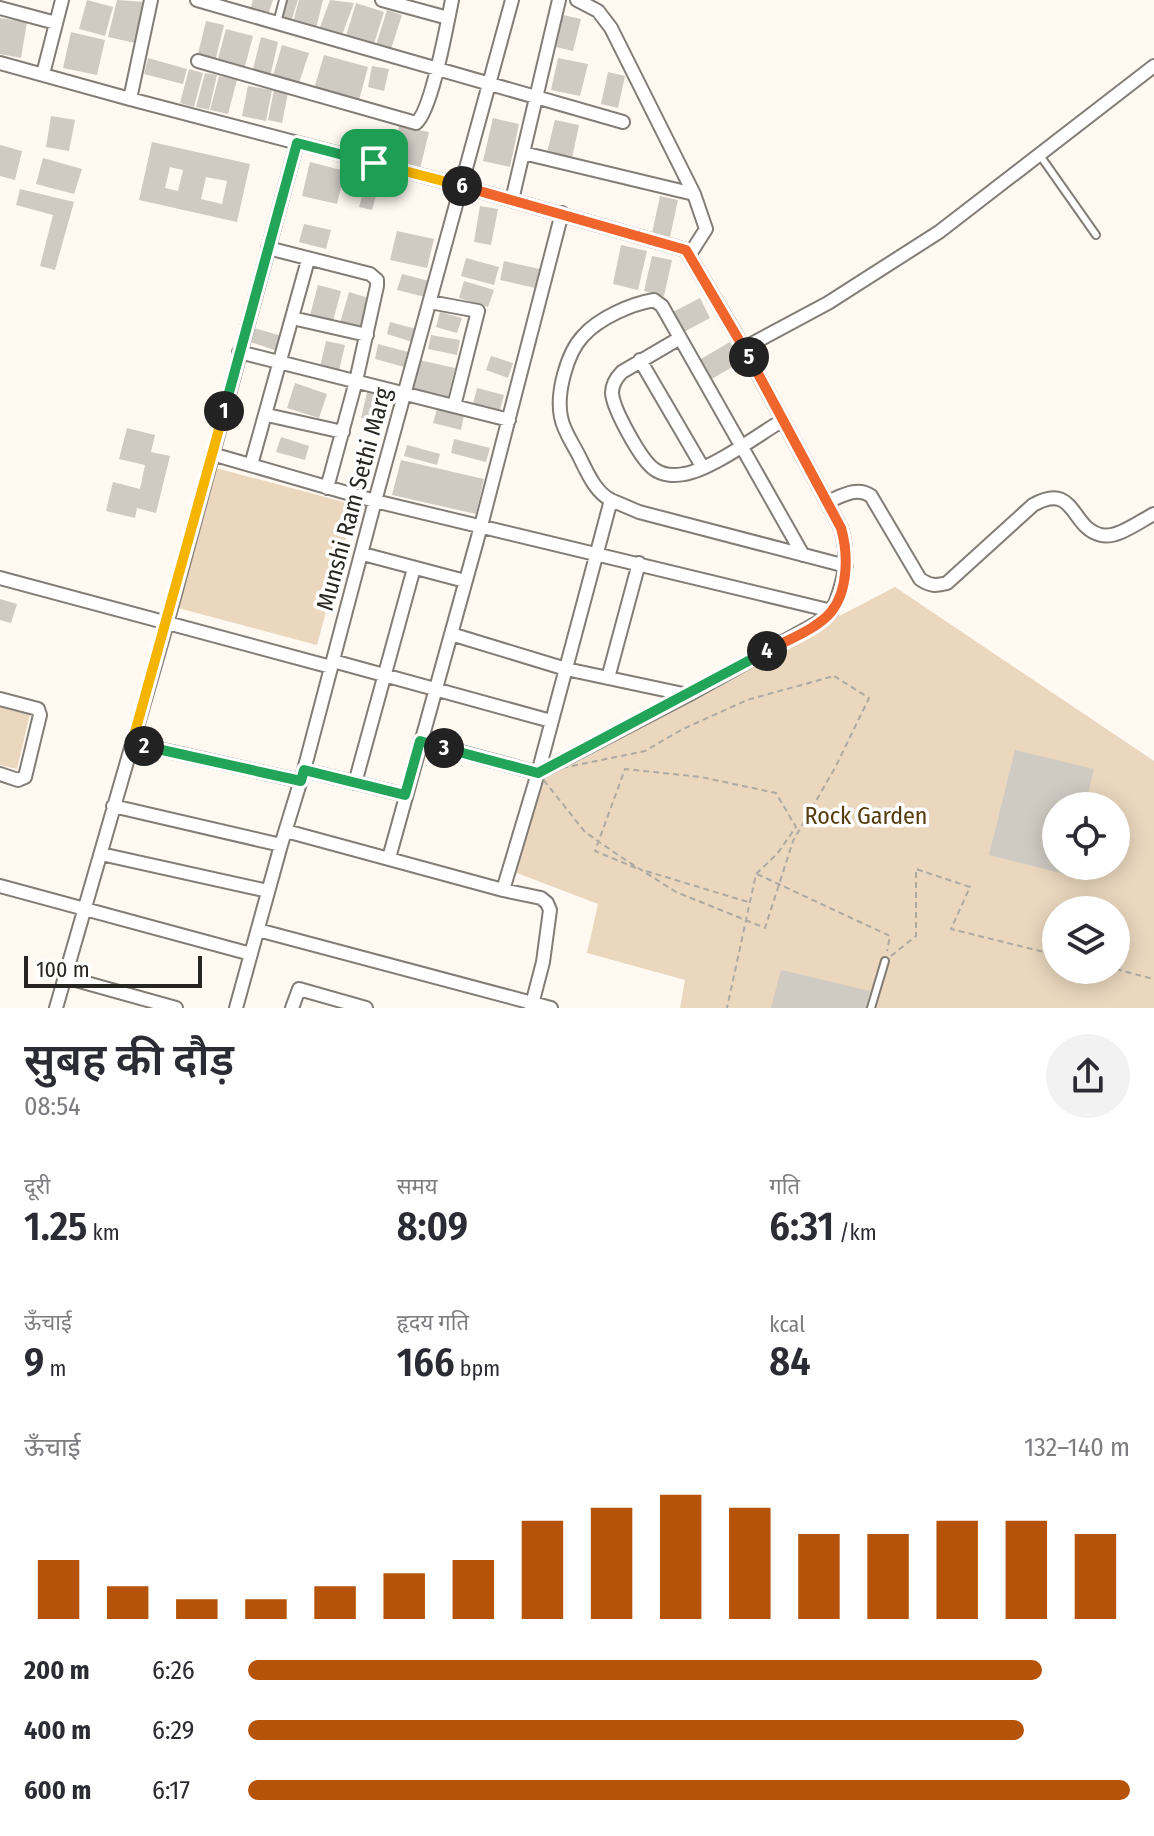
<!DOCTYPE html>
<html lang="hi">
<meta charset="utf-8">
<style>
body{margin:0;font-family:"Fira Sans Condensed","Noto Sans Devanagari",sans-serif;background:#f2f2f3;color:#2b2b33;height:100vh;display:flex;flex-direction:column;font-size:30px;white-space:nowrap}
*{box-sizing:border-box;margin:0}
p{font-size:26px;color:#7c7c81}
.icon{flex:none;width:44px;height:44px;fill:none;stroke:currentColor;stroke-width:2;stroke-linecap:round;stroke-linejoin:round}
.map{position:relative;height:1008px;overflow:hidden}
.sheet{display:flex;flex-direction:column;background:#fff;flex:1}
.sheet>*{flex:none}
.buttons{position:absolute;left:1042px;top:792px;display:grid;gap:16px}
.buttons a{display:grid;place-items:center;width:88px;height:88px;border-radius:50%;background:#fff;box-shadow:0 4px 20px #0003;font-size:40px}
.scale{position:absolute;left:24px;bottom:20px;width:178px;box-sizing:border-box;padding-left:8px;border:4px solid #272522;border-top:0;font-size:22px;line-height:28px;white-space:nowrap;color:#272522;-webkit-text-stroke:6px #fff;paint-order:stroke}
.pin{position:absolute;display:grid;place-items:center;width:68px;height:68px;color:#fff;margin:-34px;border-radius:16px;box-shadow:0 4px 12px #0006}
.km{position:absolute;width:40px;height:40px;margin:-20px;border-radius:50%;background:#222;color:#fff;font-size:22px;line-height:40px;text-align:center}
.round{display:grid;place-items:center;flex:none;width:84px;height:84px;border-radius:42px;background:#f2f2f3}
.summary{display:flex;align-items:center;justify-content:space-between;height:136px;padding:0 24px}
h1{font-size:44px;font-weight:600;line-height:60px}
.stats{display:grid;grid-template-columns:repeat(3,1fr);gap:12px;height:136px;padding:8px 24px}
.stats div{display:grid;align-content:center}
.stats b{font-size:40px;font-weight:600}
.stats small{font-size:22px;font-weight:400}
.stats p{font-size:22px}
.chart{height:224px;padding:16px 24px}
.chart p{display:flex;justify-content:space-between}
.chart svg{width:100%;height:144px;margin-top:8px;stroke:#b45309;stroke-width:6}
ul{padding:0 24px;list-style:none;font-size:26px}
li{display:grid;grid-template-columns:128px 96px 1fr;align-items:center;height:60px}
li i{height:20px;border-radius:10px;background:#b45309}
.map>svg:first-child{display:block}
.green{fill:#ead7be;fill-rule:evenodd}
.building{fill:#cfcac2;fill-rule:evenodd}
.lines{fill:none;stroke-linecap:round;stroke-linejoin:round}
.lane-casing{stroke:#827d76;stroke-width:10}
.street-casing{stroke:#827d76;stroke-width:16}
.path{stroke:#aeaaa3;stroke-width:2;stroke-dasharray:6 4;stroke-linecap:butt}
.lane{stroke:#fff;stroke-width:6}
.street{stroke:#fff;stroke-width:12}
.split-1-casing{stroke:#fff;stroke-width:16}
.split-2-casing{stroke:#fff;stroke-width:16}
.split-3-casing{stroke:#fff;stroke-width:16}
.split-4-casing{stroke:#fff;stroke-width:16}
.split-5-casing{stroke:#fff;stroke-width:16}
.split-6-casing{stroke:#fff;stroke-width:16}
.split-7-casing{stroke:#fff;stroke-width:16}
.split-1{stroke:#22a559;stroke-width:10}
.split-2{stroke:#f5b400;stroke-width:10}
.split-3{stroke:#22a559;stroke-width:10}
.split-4{stroke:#22a559;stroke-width:10}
.split-5{stroke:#f0652b;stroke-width:10}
.split-6{stroke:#f0652b;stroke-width:10}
.split-7{stroke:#f5b400;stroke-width:10}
.labels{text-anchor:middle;stroke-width:7;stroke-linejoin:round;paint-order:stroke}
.street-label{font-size:24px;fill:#272522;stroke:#fff}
.park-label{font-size:24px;fill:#573c0f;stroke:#fff}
</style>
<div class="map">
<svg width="1154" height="1008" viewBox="0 0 1154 1008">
<rect width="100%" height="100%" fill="#fff9f1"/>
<path class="green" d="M216 468 355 505 317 645 178 608Z
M895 587 1154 761V1008H680L685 980 587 953 598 904 504 868 538 773ZM1056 806H1116V866H1056ZM1056 910H1116V970H1056Z
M0 702 31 710 17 769 0 765Z"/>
<path class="building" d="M87 0 113 7 105 36 79 29Z
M117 0 145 2 135 43 108 37Z
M253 0H273L268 15 250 10Z
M286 0H298L291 22 280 18Z
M299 0H323L316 28 293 22Z
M330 0 354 3 342 35 320 27Z
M356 3 384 12 373 47 345 39Z
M387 10 402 15 391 49 376 45Z
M563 15 581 19 573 51 556 47Z
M0 18 27 22 21 58 0 54Z
M206 21 224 25 215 62 197 58Z
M226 29 253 36 244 70 217 62Z
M71 32 105 40 97 75 63 68Z
M261 37 278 42 270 77 252 73Z
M282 45 309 53 298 86 272 79Z
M324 55 368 67 359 100 314 89Z
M148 58 187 69 183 84 144 74Z
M558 58 588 64 580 96 551 90Z
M372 66 389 69 384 91 368 87Z
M189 69 203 73 194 107 180 103Z
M608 72 625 76 618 108 601 104Z
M205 73 217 75 209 110 196 107Z
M219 76 237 80 228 114 210 110Z
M248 86 272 90 266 121 242 116Z
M274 90 288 93 282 123 268 120Z
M51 116 75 120 69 151 46 147Z
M493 118 519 124 510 167 483 161Z
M555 120 579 125 572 158 547 152Z
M399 126 429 132 420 169 391 163Z
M152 142 250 164 237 222 139 200ZM170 167 183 170 178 191 165 188ZM206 177 227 181 222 204 201 199Z
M0 145 22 151 15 180 0 176Z
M43 158 82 169 74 194 36 184Z
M310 162 345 171 337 204 302 196Z
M367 179 380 182 372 210 359 207Z
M20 189 74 202 55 270 40 266 53 215 16 205Z
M660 196 678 200 670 237 652 233Z
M480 206 498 209 491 245 474 242Z
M304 224 331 230 326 249 299 242Z
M397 231 434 239 427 268 390 260Z
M621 245 647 251 638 290 613 284Z
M652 256 672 260 664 296 644 291Z
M466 258 499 267 494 285 461 276Z
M504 261 540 269 535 288 500 280Z
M402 274 433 282 429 298 397 290Z
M464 281 494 290 488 307 459 298Z
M318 285 341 291 332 325 309 319Z
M349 292 372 299 363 329 340 323Z
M700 298 710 318 680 334 669 314Z
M440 312 462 318 457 333 436 327Z
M390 322 420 330 416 343 387 334Z
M254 328 282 336 278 351 250 342Z
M431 335 460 340 457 355 428 349Z
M326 341 345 345 339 371 320 367Z
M730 342 741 362 710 380 699 360Z
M378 344 412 353 408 368 375 359Z
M491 356 513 363 508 378 486 370Z
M419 360 455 368 447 400 412 391Z
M295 383 327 394 319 418 287 408Z
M368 388 381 391 374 421 361 418Z
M477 388 504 395 500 410 473 404Z
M437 409 464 415 461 430 433 423Z
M127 428 155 435 151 452 170 456 156 513 137 508 135 518 106 511 113 482 140 489 145 465 119 459Z
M281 437 309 446 305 460 276 452Z
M454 439 490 448 486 462 451 453Z
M407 445 440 454 437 465 404 456Z
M401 460 484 479 476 514 392 495Z
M0 599 17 604 11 623 0 620Z
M1015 750 1094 769 1085 806H1056V866H1070L1068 875 989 855Z
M781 970 870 991 866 1008H771Z"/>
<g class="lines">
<g class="lane-casing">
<path id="lane" d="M277 23 283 0
M1039 154 1096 235
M871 1008 885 961"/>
</g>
<g class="street-casing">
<path id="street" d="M151 0 130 99 462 186 686 250 744 348 841 528C850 558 844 583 832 611L375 501 212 454
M197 0 623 122
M382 0 448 18
M577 0 598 11 611 28 694 194 706 229 690 254
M0 8 56 23
M198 61 416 123C432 110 447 24 452 0
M0 63 130 99
M43 74 62 0
M523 153 694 194
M512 200 559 0
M268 248 370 274 377 280V286L356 381 327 488
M430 302 478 311 454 406
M292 318 367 335
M680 338 622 372C616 378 612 384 612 393 613 409 641 460 654 469 662 475 674 476 684 474 711 470 758 435 783 420
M744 348 828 303 939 232 1154 66
M239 352 509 420
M640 360 703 468
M267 415 343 432
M251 465 308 260
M611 500C595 492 587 472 579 456 573 444 563 430 561 417 556 393 567 353 583 336 599 318 631 304 654 300L662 306 803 555
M827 502C842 496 857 486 871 496L920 579C930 586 936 586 947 583L1033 505C1076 481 1070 528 1101 535 1117 539 1140 521 1154 514
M363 554 465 581
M0 578 331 667
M451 634 566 669 688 695
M333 661 551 721
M608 678 639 563
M0 699 38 709 40 715 25 777 18 780 0 774
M420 741 538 773 611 500 639 512 846 566
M132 743 301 781
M304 770 405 795
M355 783 414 568
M113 806 281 845
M286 831 503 890 541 898 547 903 550 910 543 962 531 1008
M101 854 268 891
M389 858 481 526 562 213
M0 886 251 954
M503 890 538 773 688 695 817 623 832 611
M258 930 551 1008
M65 977 176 1008
M56 1008 167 623 297 143
M236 1008 281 845 304 770 375 501 512 0
M292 1008 299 989 366 1008"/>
</g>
<path class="path" d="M834 676 869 698 836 766 793 841 765 928 676 892 621 857 585 832 538 773 645 751 683 729 747 700Z
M636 868 595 851 625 769 701 777 776 793 796 827 777 854 756 874 727 1008
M646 871 748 902
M757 874 890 936 887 951
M891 956 916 936V869L970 887 951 929 1056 955
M1116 969 1153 979"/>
<use href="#lane" class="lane"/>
<use href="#street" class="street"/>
</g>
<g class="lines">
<g class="split-1-casing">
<path id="split-1" d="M224 411 297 143 374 163"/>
</g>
<g class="split-2-casing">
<path id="split-2" d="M144 746 132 743 224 411"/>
</g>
<g class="split-3-casing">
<path id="split-3" d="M144 746 301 781 304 770 405 795 420 741 444 748"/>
</g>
<g class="split-4-casing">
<path id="split-4" d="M444 748 538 773 767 651"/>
</g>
<g class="split-5-casing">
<path id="split-5" d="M749 357 841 528C848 552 849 590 831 612 817 629 787 640 767 651"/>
</g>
<g class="split-6-casing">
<path id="split-6" d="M462 186 686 250 749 357"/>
</g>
<g class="split-7-casing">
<path id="split-7" d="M374 163 462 186"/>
</g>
<use href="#split-1" class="split-1"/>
<use href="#split-2" class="split-2"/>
<use href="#split-3" class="split-3"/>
<use href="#split-4" class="split-4"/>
<use href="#split-5" class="split-5"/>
<use href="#split-6" class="split-6"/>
<use href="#split-7" class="split-7"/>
</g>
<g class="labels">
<g class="street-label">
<text transform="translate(354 499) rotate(-75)" y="8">Munshi Ram Sethi Marg</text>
</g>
<g class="park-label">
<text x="866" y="824">Rock Garden</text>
</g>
</g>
</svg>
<div class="buttons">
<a><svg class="icon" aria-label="locate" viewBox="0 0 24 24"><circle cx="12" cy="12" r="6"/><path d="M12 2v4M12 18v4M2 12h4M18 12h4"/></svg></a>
<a><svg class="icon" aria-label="layers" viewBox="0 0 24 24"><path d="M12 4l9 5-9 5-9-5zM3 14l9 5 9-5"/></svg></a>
</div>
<div class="scale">100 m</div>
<div class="pin" style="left:374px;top:163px;background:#1e9e55"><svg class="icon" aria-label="arrive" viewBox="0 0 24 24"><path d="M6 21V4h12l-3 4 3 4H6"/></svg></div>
<b class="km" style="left:224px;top:411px">1</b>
<b class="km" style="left:144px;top:746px">2</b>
<b class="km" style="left:444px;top:748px">3</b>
<b class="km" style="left:767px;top:651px">4</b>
<b class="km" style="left:749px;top:357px">5</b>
<b class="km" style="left:462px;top:186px">6</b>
</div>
<section class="sheet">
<div class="summary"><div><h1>सुबह की दौड़</h1><p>08:54</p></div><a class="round"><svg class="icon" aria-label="share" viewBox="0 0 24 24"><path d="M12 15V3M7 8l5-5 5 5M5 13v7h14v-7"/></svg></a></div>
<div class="stats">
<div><p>दूरी</p><b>1.25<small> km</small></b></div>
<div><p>समय</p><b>8:09</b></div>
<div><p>गति</p><b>6:31<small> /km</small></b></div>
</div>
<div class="stats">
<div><p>ऊँचाई</p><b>9<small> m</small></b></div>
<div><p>हृदय गति</p><b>166<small> bpm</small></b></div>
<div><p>kcal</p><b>84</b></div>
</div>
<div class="chart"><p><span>ऊँचाई</span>132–140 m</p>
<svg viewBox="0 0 160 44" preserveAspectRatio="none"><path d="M5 44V26M15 44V34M25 44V38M35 44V38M45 44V34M55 44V30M65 44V26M75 44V14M85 44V10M95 44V6M105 44V10M115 44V18M125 44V18M135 44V14M145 44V14M155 44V18"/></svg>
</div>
<ul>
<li><b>200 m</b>6:26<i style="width:90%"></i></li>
<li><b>400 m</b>6:29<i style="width:88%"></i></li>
<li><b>600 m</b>6:17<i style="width:100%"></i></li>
</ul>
</section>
